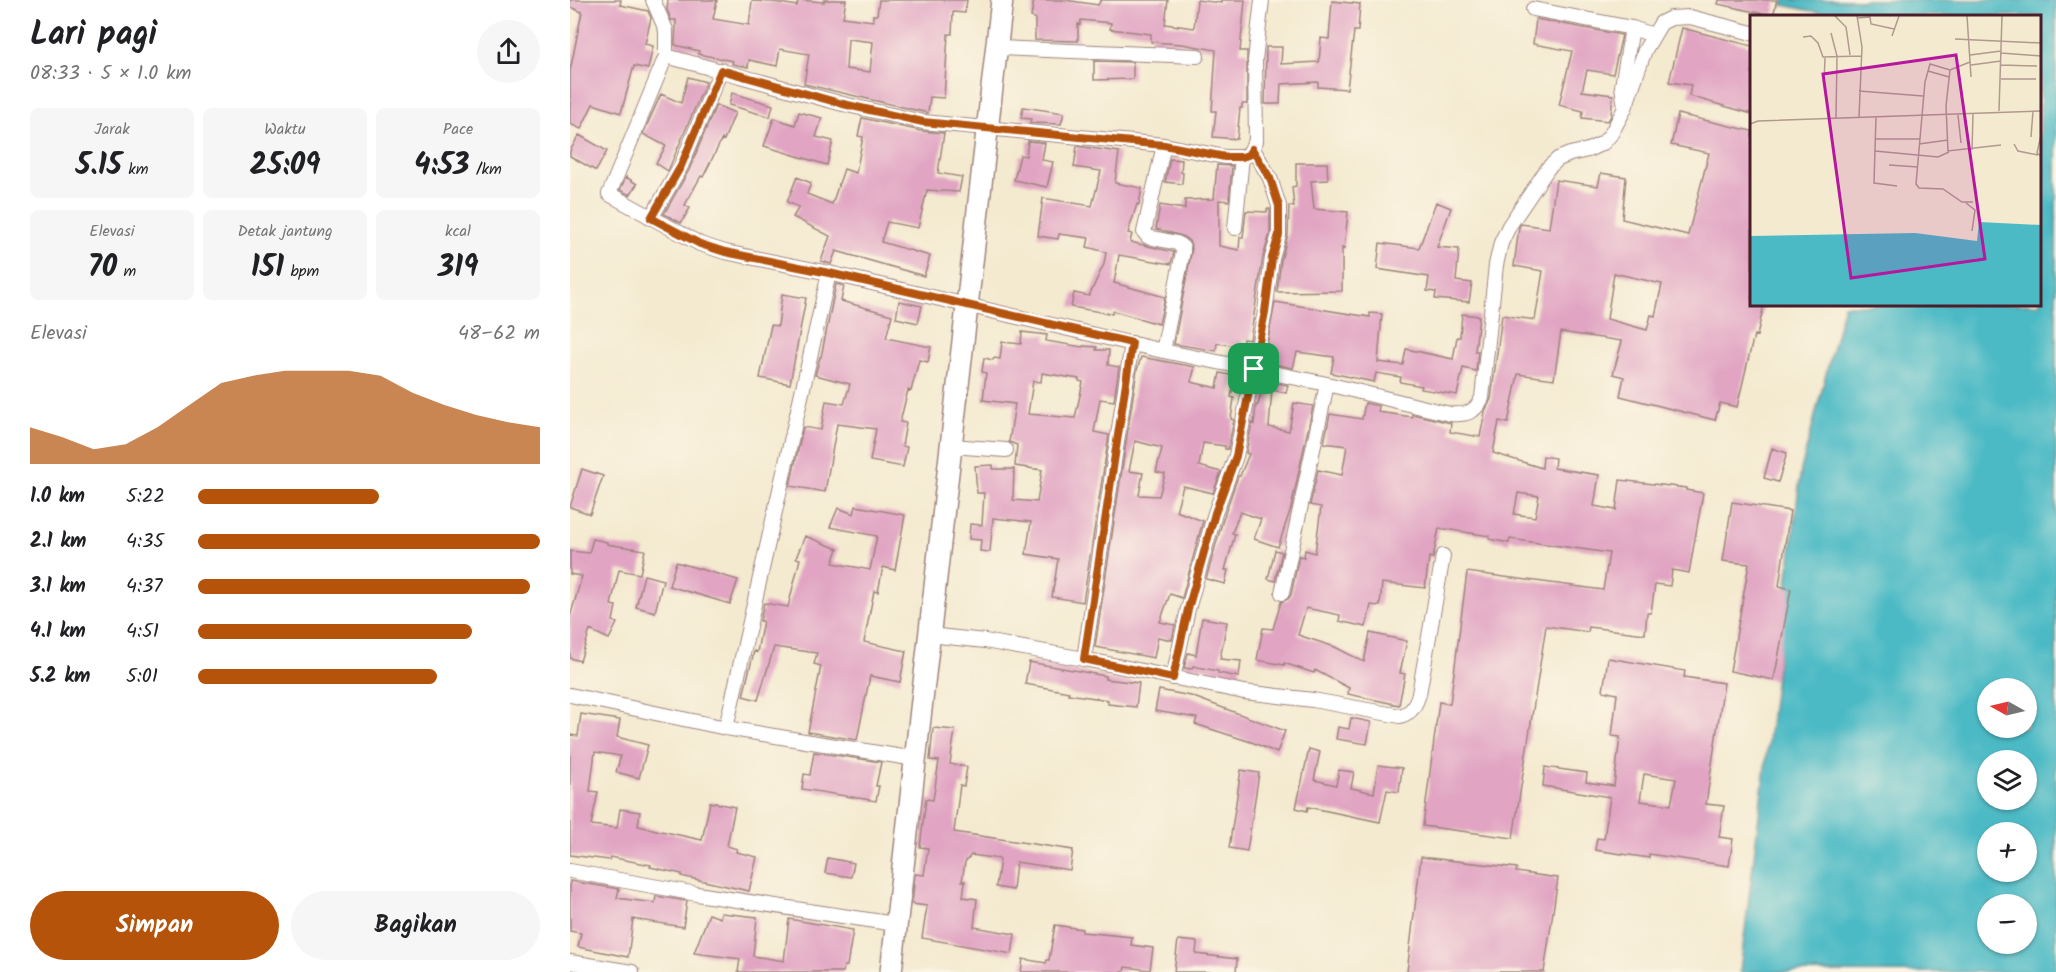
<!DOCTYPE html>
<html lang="id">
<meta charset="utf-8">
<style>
body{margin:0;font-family:Kalam,sans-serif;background:#f6f6f6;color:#202124;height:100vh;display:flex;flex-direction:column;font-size:22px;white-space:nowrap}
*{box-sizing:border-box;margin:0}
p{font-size:20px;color:#757577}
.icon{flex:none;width:33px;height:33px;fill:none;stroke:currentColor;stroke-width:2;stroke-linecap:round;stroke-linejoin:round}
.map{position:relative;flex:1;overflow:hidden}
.drawer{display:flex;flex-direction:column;background:#fff;width:570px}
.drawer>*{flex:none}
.needle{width:39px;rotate:278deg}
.fabs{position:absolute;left:1407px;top:678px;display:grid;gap:12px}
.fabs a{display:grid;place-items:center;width:60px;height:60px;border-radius:50%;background:#fff;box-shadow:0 2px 4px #0004;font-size:30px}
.pin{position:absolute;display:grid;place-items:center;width:51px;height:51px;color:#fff;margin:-26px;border-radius:12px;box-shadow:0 3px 9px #0006}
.round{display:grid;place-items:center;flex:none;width:63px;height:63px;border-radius:32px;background:#f6f6f6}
.headline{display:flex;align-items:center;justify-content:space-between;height:102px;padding:0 30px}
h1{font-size:33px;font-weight:700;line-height:45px}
.stats{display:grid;grid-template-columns:repeat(3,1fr);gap:9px;height:102px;padding:6px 30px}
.stats div{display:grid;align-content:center;border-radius:9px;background:#f6f6f6;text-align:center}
.stats b{font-size:30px;font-weight:700}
.stats small{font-size:16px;font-weight:400}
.stats p{font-size:16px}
.chart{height:168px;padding:12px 30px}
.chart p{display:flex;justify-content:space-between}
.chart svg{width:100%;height:108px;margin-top:6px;fill:#b45309;opacity:.7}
.cta{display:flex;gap:12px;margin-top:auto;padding:12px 30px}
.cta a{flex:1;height:69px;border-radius:36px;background:#b45309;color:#fff;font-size:24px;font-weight:700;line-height:69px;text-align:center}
.cta a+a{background:#f6f6f6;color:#202124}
ul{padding:0 30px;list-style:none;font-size:20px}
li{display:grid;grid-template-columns:96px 72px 1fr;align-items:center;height:45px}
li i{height:15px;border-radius:8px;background:#b45309}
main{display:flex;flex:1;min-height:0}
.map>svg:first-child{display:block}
.water{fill:#4cbac5;stroke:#4b6c78;stroke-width:1.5;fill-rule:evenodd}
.building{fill:#e1a5c3;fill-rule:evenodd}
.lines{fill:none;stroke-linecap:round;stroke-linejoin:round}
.minor-casing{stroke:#9f847e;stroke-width:16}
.highway-casing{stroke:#9f847e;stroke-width:24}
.minor{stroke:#fff;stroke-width:14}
.highway{stroke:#fff;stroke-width:21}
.route-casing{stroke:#fff;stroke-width:12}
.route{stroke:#b45309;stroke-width:8}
.inset-road{fill:none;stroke:#b0998e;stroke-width:1.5}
.view{fill:#b5179e;fill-opacity:0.15;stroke:#b5179e;stroke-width:3}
.inset-edge{fill:none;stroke:#4a1f2b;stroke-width:3}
</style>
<main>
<section class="drawer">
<div class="headline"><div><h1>Lari pagi</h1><p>08:33 · 5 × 1.0 km</p></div><a class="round"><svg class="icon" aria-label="share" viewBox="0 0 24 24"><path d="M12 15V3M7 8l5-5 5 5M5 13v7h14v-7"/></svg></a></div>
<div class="stats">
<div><p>Jarak</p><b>5.15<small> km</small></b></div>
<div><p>Waktu</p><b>25:09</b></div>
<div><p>Pace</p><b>4:53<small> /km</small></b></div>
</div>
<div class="stats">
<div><p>Elevasi</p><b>70<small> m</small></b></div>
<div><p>Detak jantung</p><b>151<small> bpm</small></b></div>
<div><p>kcal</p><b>319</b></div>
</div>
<div class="chart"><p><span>Elevasi</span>48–62 m</p>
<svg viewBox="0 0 160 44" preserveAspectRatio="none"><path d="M0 44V29L10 33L20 38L30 36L40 29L50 20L60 11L70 8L80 6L90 6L100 6L110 8L120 15L130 20L140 24L150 27L160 29V44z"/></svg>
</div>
<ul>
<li><b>1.0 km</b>5:22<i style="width:53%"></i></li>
<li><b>2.1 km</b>4:35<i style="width:100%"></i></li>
<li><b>3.1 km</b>4:37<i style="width:97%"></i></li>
<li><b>4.1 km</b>4:51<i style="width:80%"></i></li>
<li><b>5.2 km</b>5:01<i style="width:70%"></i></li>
</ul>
<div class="cta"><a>Simpan</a><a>Bagikan</a></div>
</section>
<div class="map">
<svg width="1486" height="972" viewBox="0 0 1486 972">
<rect width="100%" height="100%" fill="#fcf5e5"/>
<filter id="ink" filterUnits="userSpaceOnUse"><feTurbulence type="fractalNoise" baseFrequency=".0167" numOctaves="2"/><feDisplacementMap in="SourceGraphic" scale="12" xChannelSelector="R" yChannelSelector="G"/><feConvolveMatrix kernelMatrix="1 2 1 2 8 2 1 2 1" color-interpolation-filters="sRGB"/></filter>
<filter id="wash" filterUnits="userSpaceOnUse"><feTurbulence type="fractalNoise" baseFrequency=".008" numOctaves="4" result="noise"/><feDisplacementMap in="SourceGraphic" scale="24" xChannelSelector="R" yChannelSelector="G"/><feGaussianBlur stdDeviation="1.35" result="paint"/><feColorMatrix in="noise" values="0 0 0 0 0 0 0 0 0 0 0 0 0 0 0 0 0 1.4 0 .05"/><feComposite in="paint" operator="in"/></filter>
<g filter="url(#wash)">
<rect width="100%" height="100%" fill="#f4ead0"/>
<path class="water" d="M1214 0H1486V972H1170L1231 470 1274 305 1470 304V16H1266L1213 5ZM1418 688H1456V728H1418ZM1418 760H1456V800H1418ZM1418 832H1456V872H1418ZM1418 904H1456V944H1418Z"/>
<g id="blocks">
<path class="building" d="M0 0H51L50 5 78 11 81 18 75 44 83 46 78 69 64 66 51 113 23 104 11 129 0 124V71L12 12 0 7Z
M98 0H147L143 19 179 25 182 1 204 2 227 6 228 0 254 2V0H276L273 17 303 21V15H307L309 0H397L395 13 383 12 382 34H378L374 98 360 97 358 113 234 84 239 54 210 49 207 66 179 60 178 67 162 64 163 61 128 54 129 51 105 45 106 20H101L97 9ZM278 39 303 42 300 72 276 69Z
M464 0H495L528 5 531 0H598L595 24 624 28 627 0 651 3V0H675L670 51H677V104H672V108H670L667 139 643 137 646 111H642L646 50 612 44 581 42V34L540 29 541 23 511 20 510 25 508 24V41L465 40V18L461 17Z
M1149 0H1207L1203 16 1148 4Z
M762 1 790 4 788 31H784L777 89 748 87V82L711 84 710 104H695L696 47H712L711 64 749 62 751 38 759 39Z
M966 19 1052 35 1043 74 1017 70 1012 91 1043 95 1041 116 1038 121 1012 118 1013 111 989 105 1002 51 963 44Z
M1112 28 1182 46V114L1119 96 1121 85 1099 82Z
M524 61 563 62V79L524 80Z
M118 77 136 82 98 171 86 163 96 146 73 134 91 94 111 103Z
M162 93 203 105 200 117 159 105Z
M146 105 165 113 154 140 152 139 133 177 131 176 115 205 120 208 111 223 94 214 119 170Z
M453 107 494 113 491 124 460 123 461 119 451 118Z
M229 112 252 118 246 137 263 141 257 165 194 146 204 118 225 125Z
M1108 114 1182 131V304H1194L1187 336 1184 335 1167 407 1150 403 1145 420 1050 396 1054 377 1043 374 1052 341 991 332 984 379 948 374 938 423 929 421 923 453 972 468 973 456 985 458 984 468 1029 475 1024 506 1046 510 1050 480 1116 488V490L1133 493 1119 573 1102 570 1100 586 1085 584 1081 613H1077L1075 634 1019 627 1018 632 976 626 943 838 853 826 869 702 880 704 897 572 1033 590 1039 553 940 539 939 543 919 539 920 536 869 528 863 558 859 557 855 588 812 583 810 606 801 605 796 627 769 621 770 615 736 608 728 635 765 647 794 662 800 633 837 641 830 673 835 674 829 705 778 694 779 688 745 670 744 673 714 663V665L687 660 693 628 703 629 711 602 718 599 721 595 729 556 734 557 735 550 745 553 751 507 740 505 748 470 772 475 777 446 754 443 760 414 792 419 795 403 809 406 808 412 842 417V414L881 423 880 432 910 437 915 411 921 399 932 315 965 320 973 271 944 266 949 227 951 224 979 228 986 180 1028 186 1031 173 1056 177 1052 219 1118 235 1139 153 1101 145ZM1044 273 1092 284 1085 316 1081 315 1077 330 1037 319ZM948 493 969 496 965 517 944 514Z
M292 118 351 131 374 133 368 173 392 177 389 192 357 190 348 228 317 222 311 242 360 256 354 276 266 251 261 264 251 261 260 236 223 217 229 207 217 202 227 177 241 183 237 194 262 204 274 169 286 173 293 137 288 136Z
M9 135 37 151 26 171 0 156V151Z
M458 141 475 143 472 160 483 162 477 187 444 180 450 155 456 156Z
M507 146 549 152 545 183 572 188 569 205 567 204 558 233 562 234 560 242 604 252 601 264 549 255 544 283 595 297 589 324 543 311 542 314 501 307 504 293 519 296 534 264 536 252 517 247 519 238 489 234 488 239 468 236 473 198 522 206 531 171 504 167Z
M600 159 612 160 611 172 613 173 612 184 595 182Z
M726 163H757L758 180 741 181 744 209 778 212 774 249 772 248V291L707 292 711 260 718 235 719 206 724 207 722 187 726 186Z
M647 165 662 166 659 201 649 200V246L669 250 670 237H673L676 211 697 212V209H700V234L693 257 680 340 673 339 672 347 647 343 646 351 604 344 622 248 619 241 612 236 586 229 590 205 615 209V200L644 199Z
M56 177 67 184 60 195 50 190Z
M866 202 881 208 867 247 889 249 886 281 902 283 899 302 865 299 866 292 857 291 859 277 807 269 810 243 849 248Z
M266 284 274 286 271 301 322 315 316 338 361 347 358 362 349 360 341 391 338 390 330 422 336 423 332 446 337 447 333 467 300 461 306 429 267 424 255 492 220 486 233 427 251 430 256 401 274 404 280 384 245 375 250 357H251Z
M212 294 236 298 220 384 190 378 201 325 208 326Z
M329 301 352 306 348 323 326 318Z
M705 302 800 317V313L812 314 808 362 833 365 836 349 883 359 887 337H890L892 314 909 316 905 351H908L906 371 893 368 887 395 851 389 852 386 830 382 831 377 806 373 804 382 761 373 764 357 727 352 723 368 698 363 694 361Z
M452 332 477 335 476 341 512 347 513 346 527 347 526 350H539L538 365 549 367 544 401 530 399 524 432 539 435 513 602 482 597 488 559 456 554 461 522 423 518 420 552 410 551 411 540 399 539 400 524 412 525 414 493H407L405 466 423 465V469H444L443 500 467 502 472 470 445 466 447 445 439 442 445 404 413 400 416 373 412 372 414 358 423 360 424 358 430 359 432 342 451 344ZM472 373 509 379V381L513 382 505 418 458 414 463 381 471 382Z
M571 357 625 367 621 382 647 388 650 373 665 376 661 397 664 398 661 419 664 420 658 449H655V446L633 443 629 466 651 472 643 493 613 486 606 511 633 521 612 598 600 594 590 622 605 625 602 640 588 637 584 658 525 647 567 370ZM565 441 592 448 586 472 595 474 589 496 569 495 573 473 559 471Z
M694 381 718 385 716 393 702 390 699 427 719 431 724 403 743 406 721 508 708 547 684 539 691 519 670 512 662 533 665 534 655 570H658L655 584 636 579 654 516 668 476H670L679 454 676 453 682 423 684 424 686 405H688Z
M1202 448 1217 453 1208 482 1194 478Z
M12 469 33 476 20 514 0 507Z
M1162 502 1220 511 1209 586 1221 589 1204 680 1160 671 1179 564 1153 561Z
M286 506 335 515 325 570 313 567 308 592 304 591 294 642 336 651 330 682 300 676 287 740 238 732 251 666 244 664 247 653 204 647 188 700 173 696 184 651 187 652 193 621H190L194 603 218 607 230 559 226 558 235 536 268 549 263 563 300 570 307 536 260 527 268 508 284 514Z
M23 539 37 542V544L75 550 70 574 49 570 41 605 46 606 43 621 47 623 39 639 20 630 10 661 0 658V617L12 576 0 574V551L19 553Z
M705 550 712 552 705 581 698 579Z
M106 562 168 580 160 604 99 586Z
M74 575 93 580 85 612 66 607Z
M632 618 657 622 650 659 671 661 669 677 648 673V671L623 666 622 669 614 668 618 653 626 655Z
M1038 658 1115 671 1114 677 1154 683 1136 804 1154 806 1149 837 1163 839 1159 866 1079 854V858L1025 850 1027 838 1034 839 1040 797 973 786 975 767 1017 773 1016 782 1044 786 1050 737 1042 736 1047 694 1033 691ZM1074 774 1106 779 1101 805 1070 801Z
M459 662 536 676 535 679 569 683 566 707 538 704V700L498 694 499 692 455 684Z
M589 690 621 696 715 731 707 753 684 743 625 724 627 718 585 711Z
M11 714 50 720 47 737 78 745 69 778 46 772 51 756 25 752 20 791 28 792 21 825 47 828 50 809 70 812 68 826 132 840 140 802 165 807 157 846 167 849 166 852 187 857 179 891 111 876 112 874 80 867 81 865 40 857 39 860 0 855V735L8 736Z
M781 718 801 722 797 744 766 739 768 727 779 729Z
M363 728 385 730 380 764 397 767 394 786 390 785 384 832 503 850 500 870 446 862 443 890 426 887 430 859 401 855 395 862 392 881H395L393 897 407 899 404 927 445 934 442 954 352 938 357 906 342 904 345 874 354 875 358 848 350 847 356 799 363 800 369 761 360 760Z
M739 749 750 752 744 780 766 785 769 770 784 772 781 788 804 793 808 765 832 768 829 792 817 790 810 822 738 807 737 811 726 808Z
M244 752 311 762 306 786H309L306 801 232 789 234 774 240 775Z
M671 770 689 773 677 851 659 848Z
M851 857 947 868 946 872 988 878 974 972H837Z
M258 858 284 863 281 877 255 873Z
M0 881 49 889 47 898 85 903 86 896 117 901 113 927 63 919 58 957 8 947 11 933 0 931Z
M151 913 187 917 183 956 214 961 219 919 283 930 277 966H274L273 972H168L170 959 124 953 139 914 150 918Z
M485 925 512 929V932L562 937 561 945 583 948 580 970 555 967 554 972H451L453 959 476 963 477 960H479Z
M608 940 627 942 626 954 667 959 666 972H604Z"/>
</g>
</g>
<g filter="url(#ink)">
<use href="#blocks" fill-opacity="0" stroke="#9f847e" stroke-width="1.5"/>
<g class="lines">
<g class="minor-casing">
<path id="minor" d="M83 0 96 30V56L39 194 130 244 155 252 259 273 593 351 757 384 880 414C896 415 905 413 912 398L926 265 931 243 939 226 978 168 988 159 1000 154 1018 150 1033 143 1041 134 1055 108 1052 86 1062 28
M963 9 1062 28 1083 35
M428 48 627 56
M96 56 273 104 353 122 594 145 655 157H672L678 155 686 141 685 60 692 0
M1055 108 1075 50 1091 23 1101 18 1120 17 1182 33
M81 218 111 166 151 70
M665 228 672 157
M593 351 613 252V248L607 243 578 237 574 232 594 145
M381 446 436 450
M712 593 757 384
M359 635 415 641 514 659 674 692 743 700 830 716C843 712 845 706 849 694L873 556
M514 659 562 343
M603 678 618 609 645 513 666 456 695 312 702 258 709 235V206L700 178 683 149
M0 695 156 728 345 759
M156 728 259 273
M0 871 127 894 325 924
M0 962 62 972"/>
</g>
<g class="highway-casing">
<path id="highway" d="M321 972 432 0"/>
</g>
<use href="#minor" class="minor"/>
<use href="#highway" class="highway"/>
</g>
</g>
<g class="lines" filter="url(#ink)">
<g class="route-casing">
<path id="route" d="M151 70 273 104 353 122 594 145 655 157H672L678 155 682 149 700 178 709 206V235L702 258 695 312 666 456 645 513 618 609 603 678 514 659 562 343 259 273 155 252 130 244 81 218 111 166Z"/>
</g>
<use href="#route" class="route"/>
</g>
<g transform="translate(1180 15)">
<rect width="291" height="291" fill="#f4ead0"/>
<path d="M229 207 291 210V290H0V221L165 218 227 226Z" fill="#4cbac5"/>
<path class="inset-road" d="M85 1 96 12 100 40M107 1 112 32 109 102M217 1 221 62M107 3 120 2 121 9 144 14M81 18 87 41 86 103M142 21 149 1M53 22 61 21 68 28 73 42 111 41M205 24 291 28M251 38 291 41M220 40 251 36M220 47 200 55 180 49 175 67 166 169 169 173 193 174 212 187H223M221 50 251 46M251 50 287 51M200 55 196 91 198 136 251 130M178 56 199 62M251 64H286M74 68 75 43M109 76 173 81M249 96 252 1M208 100 211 128M126 102 124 168 147 171M0 109 8 106 291 96M291 120 287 138 291 141M281 122 283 96M126 124H170M169 129 198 125M264 129 268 136 288 140M222 135 223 99M125 136 188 142 199 137M139 150 168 152M216 188 225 195 222 216"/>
<path class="view" d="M206 40 235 244 101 263 73 59Z"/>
<rect width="291" height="291" class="inset-edge"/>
</g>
</svg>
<div class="fabs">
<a><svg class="needle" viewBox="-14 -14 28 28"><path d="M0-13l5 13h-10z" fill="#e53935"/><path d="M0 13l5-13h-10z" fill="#757577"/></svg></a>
<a><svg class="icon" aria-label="layers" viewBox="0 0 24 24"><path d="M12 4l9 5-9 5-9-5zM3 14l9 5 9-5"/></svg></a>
<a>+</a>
<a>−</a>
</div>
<div class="pin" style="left:684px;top:369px;background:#1e9e55"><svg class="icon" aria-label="arrive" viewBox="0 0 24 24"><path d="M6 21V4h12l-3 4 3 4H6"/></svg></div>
</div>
</main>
